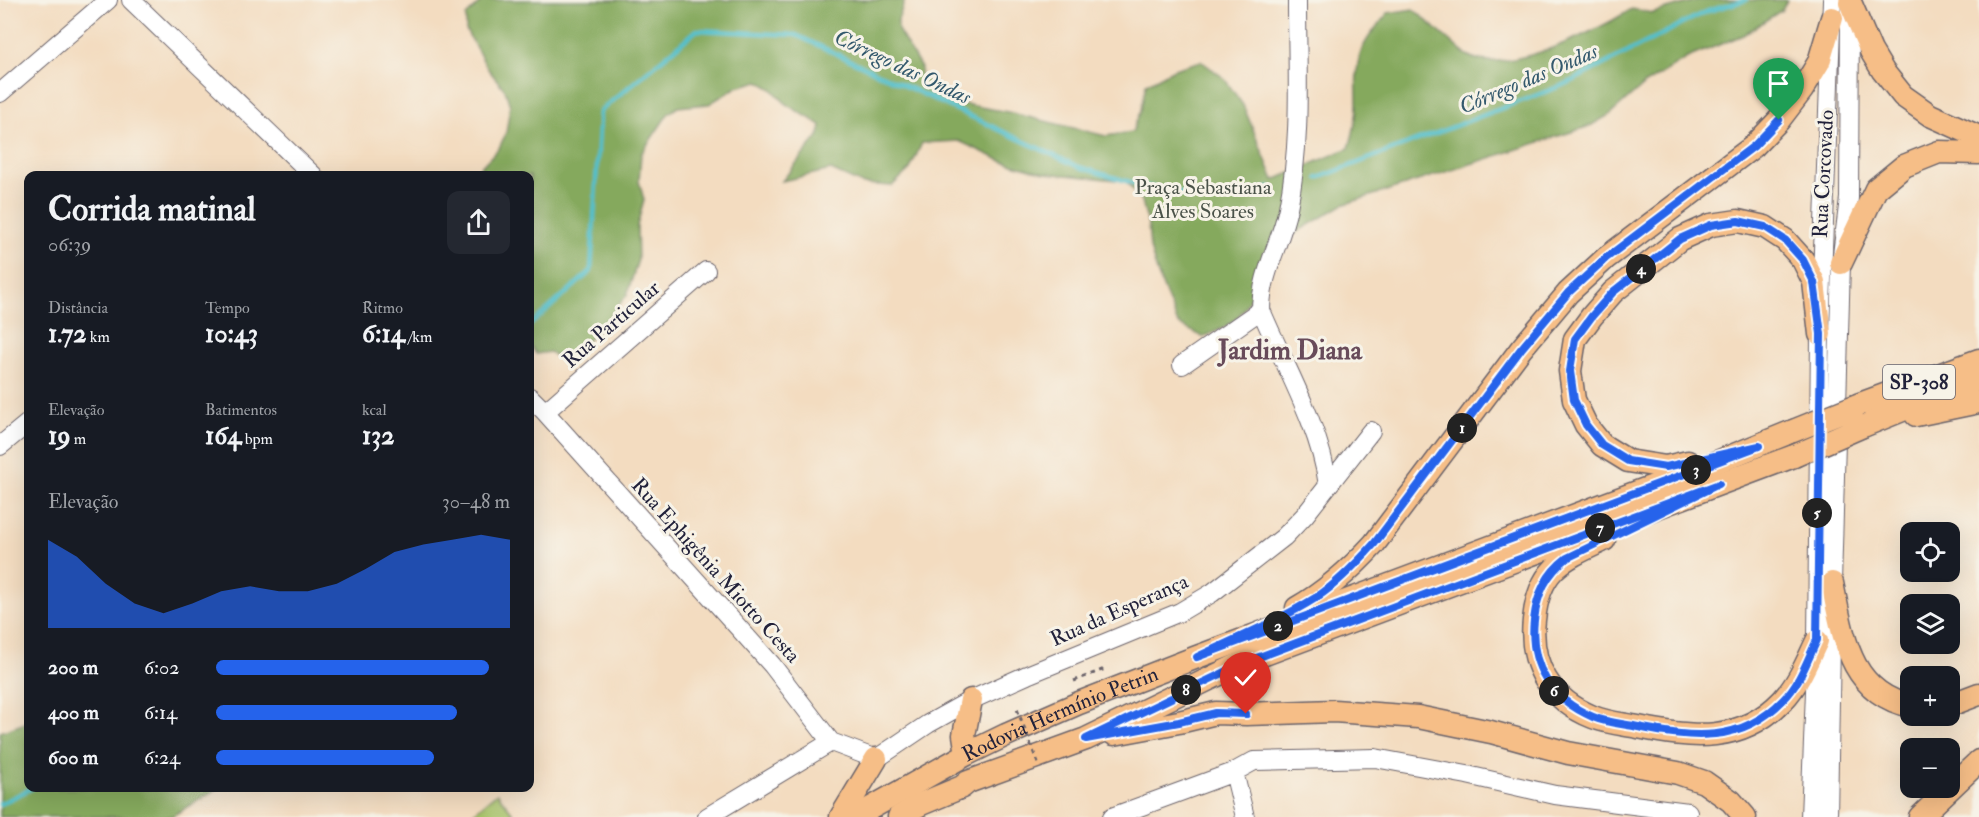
<!DOCTYPE html>
<html lang="pt">
<meta charset="utf-8">
<style>
body{margin:0;font-family:"IM FELL Double Pica",serif;background:#242831;color:#f1f3f6;height:100vh;display:flex;flex-direction:column;font-size:22px;white-space:nowrap}
*{box-sizing:border-box;margin:0}
p{font-size:20px;color:#9ea1a6}
.icon{flex:none;width:33px;height:33px;fill:none;stroke:currentColor;stroke-width:2;stroke-linecap:round;stroke-linejoin:round}
.map{position:relative;flex:1;overflow:hidden}
.drawer{position:absolute;left:24px;top:171px;width:510px;height:621px;display:flex;flex-direction:column;background:#171b24;border-radius:12px;box-shadow:0 6px 24px #0002}
.drawer>*{flex:none}
.controls{position:absolute;left:1900px;top:522px;display:grid;gap:12px}
.controls a{display:grid;place-items:center;width:60px;height:60px;border-radius:12px;background:#171b24;box-shadow:0 6px 24px #0002;font-size:30px}
.pin{position:absolute;display:grid;place-items:center;width:51px;height:51px;color:#fff;margin:-62px -26px;border-radius:50% 50% 50% 0;rotate:-45deg;box-shadow:0 0 6px #0007}
.pin .icon{rotate:45deg}
.km{position:absolute;width:30px;height:30px;margin:-15px;border-radius:50%;background:#222;color:#fff;font-size:16px;line-height:30px;text-align:center}
.round{display:grid;place-items:center;flex:none;width:63px;height:63px;border-radius:12px;background:#242831}
.summary{display:flex;align-items:center;justify-content:space-between;height:102px;padding:0 24px}
h1{font-size:33px;font-weight:700;line-height:45px}
.figures{display:grid;grid-template-columns:repeat(3,1fr);gap:9px;height:102px;padding:6px 24px}
.figures div{display:grid;align-content:center}
.figures b{font-size:26px;font-weight:700}
.figures small{font-size:16px;font-weight:400}
.figures p{font-size:16px}
.chart{height:168px;padding:12px 24px}
.chart p{display:flex;justify-content:space-between}
.chart svg{width:100%;height:108px;margin-top:6px;fill:#2563eb;opacity:.7}
ul{padding:0 24px;list-style:none;font-size:20px}
li{display:grid;grid-template-columns:96px 72px 1fr;align-items:center;height:45px}
li i{height:15px;border-radius:8px;background:#2563eb}
.map>svg:first-child{display:block}
.green{fill:#a7c369;stroke:#647252;stroke-width:1.5}
.forest{fill:#85a95d;stroke:#54664c;stroke-width:1.5}
.lines{fill:none;stroke-linecap:round;stroke-linejoin:round}
.stream{stroke:#52bfcb;stroke-width:4.5}
.minor-casing{stroke:#6b636a;stroke-width:20}
.major-casing{stroke:#6b636a;stroke-width:25}
.path{stroke:#6b636a;stroke-width:3;stroke-dasharray:4.5 4.5;stroke-linecap:butt}
.minor{stroke:#fff;stroke-width:18}
.major{stroke:#f6be87;stroke-width:22}
.major-bridge-casing{stroke:#6b636a;stroke-width:25;stroke-linecap:butt}
.path-bridge{stroke:#6b636a;stroke-width:3;stroke-dasharray:4.5 4.5;stroke-linecap:butt}
.major-bridge{stroke:#f6be87;stroke-width:22}
.route-casing{stroke:#fff;stroke-width:12}
.route{stroke:#2563eb;stroke-width:8}
.labels{text-anchor:middle;stroke-width:6;stroke-linejoin:round;paint-order:stroke}
.shield{fill:#f7f3e8;stroke:#62616f;stroke-width:1.5}
.shield-label{font-size:20px;font-weight:bold;fill:#22223b}
.street-label{font-size:21px;fill:#22223b;stroke:#f7f3e8}
.park-label{font-size:21px;fill:#4a5249;stroke:#f7f3e8}
.water-label{font-size:22px;font-style:italic;fill:#33596d;stroke:#f7f3e8}
.district-label{font-size:27px;font-weight:bold;fill:#684b5a;stroke:#f7f3e8}
</style>
<div class="map">
<svg width="1979" height="817" viewBox="0 0 1979 817">
<rect width="100%" height="100%" fill="#f7f3e8"/>
<filter id="ink" filterUnits="userSpaceOnUse"><feTurbulence type="fractalNoise" baseFrequency=".0167" numOctaves="2"/><feDisplacementMap in="SourceGraphic" scale="12" xChannelSelector="R" yChannelSelector="G"/><feConvolveMatrix kernelMatrix="1 2 1 2 8 2 1 2 1" color-interpolation-filters="sRGB"/></filter>
<filter id="wash" filterUnits="userSpaceOnUse"><feTurbulence type="fractalNoise" baseFrequency=".008" numOctaves="4" result="noise"/><feDisplacementMap in="SourceGraphic" scale="24" xChannelSelector="R" yChannelSelector="G"/><feGaussianBlur stdDeviation="1.35" result="paint"/><feColorMatrix in="noise" values="0 0 0 0 0 0 0 0 0 0 0 0 0 0 0 0 0 1.4 0 .05"/><feComposite in="paint" operator="in"/></filter>
<g filter="url(#wash)">
<rect width="100%" height="100%" fill="#f3dcc0"/>
<path class="green" d="M497 793 516 817H468Z"/>
<path class="forest" d="M483 0H905L898 20V30L921 68 920 76 940 87 958 103 1008 112 1106 136 1132 132 1141 110 1146 84 1174 69 1201 61 1224 78 1243 105 1274 180 1349 148C1354 132 1357 118 1357 102 1357 86 1355 71 1360 55 1365 39 1377 26 1388 13L1413 9C1425 19 1437 30 1449 40 1455 45 1460 51 1467 55 1504 78 1598 30 1632 9L1653 13 1698 0H1787L1782 10 1743 35 1687 58 1645 84 1611 114 1590 126 1342 205 1265 251C1257 278 1252 312 1225 327 1218 331 1210 334 1203 337L1178 324 1158 275 1150 248 1148 225 1142 201 1126 181 1045 173 1002 161 959 141 922 143 910 169 892 186 862 184 831 170 782 181 819 135 821 125 787 105 772 89 759 81 737 87 709 104 678 107 668 114 641 154 639 181 644 200 637 226 638 260 627 295 596 333 567 358 560 360 550 352 536 354 530 345V233C531 225 534 214 530 206V176L473 175 499 148 506 133 510 106 505 90 488 69 466 30V16Z
M28 722V788H219L171 817H0V732Z"/>
<g class="lines">
<path class="stream" d="M1318 178 1566 84 1705 12 1746 0
M530 325 591 271 600 111 697 30 796 35 1079 167 1140 185 1184 194 1223 197 1271 188
M0 804 32 788"/>
</g>
</g>
<g filter="url(#ink)">
<g class="lines">
<g class="minor-casing">
<path id="minor" d="M131 0 314 176
M0 93 108 0
M1261 310C1284 365 1320 426 1328 485
M1182 365 1261 310C1261 273 1281 243 1288 208 1302 140 1297 69 1297 0
M530 397 545 412 772 665 831 742 876 759 928 724 971 700 1027 675 1180 612 1212 593 1284 537 1305 515 1371 431
M545 412 706 271
M0 446 28 423
M1234 772 1245 817
M707 817 831 742
M1112 817 1234 772 1254 761 1375 758 1467 775 1555 795 1688 812
M1810 817 1817 641 1820 334 1832 0
M1828 817 1832 583 1841 263 1849 198 1850 6"/>
</g>
<g class="major-casing">
<g id="major">
<path d="M1850 2 1871 51 1883 71 1903 96 1930 115 1979 137"/>
<path d="M1841 263 1876 189 1904 166 1939 152 1979 153"/>
<path d="M1860 404 1979 360"/>
<path d="M1916 415 1979 402"/>
<path d="M1863 426 1979 379"/>
<path d="M1688 462 1666 467 1628 461 1602 445 1586 425 1574 400 1570 371 1575 339 1592 316 1613 292 1680 239 1711 225 1738 221 1765 227 1785 240 1803 260 1814 282 1820 334"/>
<path d="M1604 540C1561 560 1539 569 1534 620 1529 666 1551 700 1593 717 1607 723 1624 724 1638 727 1692 738 1741 744 1783 700 1799 683 1807 662 1817 641"/>
<path d="M1832 583C1843 635 1849 693 1911 706"/>
<path d="M1297 608C1327 591 1351 569 1374 544L1521 349 1568 293 1606 258 1754 146 1779 120 1802 90 1819 62 1832 18"/>
<path d="M1950 705 1979 694"/>
<path d="M1114 734 1179 722 1216 713 1246 714 1334 711 1418 717 1491 732 1568 753 1678 773 1704 782 1731 801 1745 817"/>
<path d="M967 754 964 735 971 700"/>
<path d="M841 817 876 759"/>
<path id="s1" d="M855 817 967 754 1006 735 1079 703 1197 657 1712 464 1793 431"/>
<path d="M899 817 921 804 962 787 968 782 1086 739 1246 661 1794 456"/>
<path d="M1920 817 1979 761"/>
</g>
</g>
<path class="path" d="M1074 681 1102 670V676"/>
<use href="#minor" class="minor"/>
<use href="#major" class="major"/>
<g class="major-bridge-casing">
<path id="major-bridge" d="M1793 431 1860 404
M1794 456 1863 426"/>
</g>
<path class="path-bridge" d="M1017 709 1039 766"/>
<use href="#major-bridge" class="major-bridge"/>
</g>
</g>
<g class="lines" filter="url(#ink)">
<g class="route-casing">
<path id="route" d="M1246 714 1216 713 1179 722 1086 739 1246 662 1719 484 1567 558C1546 574 1537 594 1534 620 1529 666 1551 699 1593 717 1607 723 1624 724 1638 727 1692 738 1741 744 1783 700 1800 683 1807 661 1817 640L1821 334 1814 282 1803 260 1785 240 1765 227 1738 221 1711 225 1680 239 1613 292 1592 316 1575 339 1570 371 1574 400 1586 425 1602 445 1628 461 1666 467 1759 446 1197 657C1237 638 1279 621 1317 597 1338 583 1357 563 1374 544L1521 349 1568 293 1606 258 1754 146 1779 120"/>
</g>
<use href="#route" class="route"/>
</g>
<g class="labels">
<rect class="shield" x="1883" y="365" width="72" height="34" rx="4.5"/>
<g class="shield-label">
<text x="1919" y="389">SP-308</text>
</g>
<g class="street-label">
<text transform="translate(1823 174) rotate(-87)" y="7">Rua Corcovado</text>
<text transform="translate(611 324) rotate(-41)" y="7">Rua Particular</text>
<text transform="translate(716 570) rotate(48)" y="7">Rua Ephigênia Miotto Cesta</text>
<text transform="translate(1119 610) rotate(-24)" y="7">Rua da Esperança</text>
<text dy="7" stroke="none"><textPath href="#s1" startOffset="230">Rodovia Hermínio Petrin</textPath></text>
</g>
<g class="park-label">
<text x="1203" y="194">Praça Sebastiana<tspan x="1203" dy="24">Alves Soares</tspan></text>
</g>
<g class="water-label">
<text transform="translate(903 66) rotate(25)" y="8">Córrego das Ondas</text>
<text transform="translate(1528 78) rotate(-23)" y="8">Córrego das Ondas</text>
</g>
<g class="district-label">
<text x="1290" y="359">Jardim Diana</text>
</g>
</g>
</svg>
<div class="controls">
<a><svg class="icon" aria-label="locate" viewBox="0 0 24 24"><circle cx="12" cy="12" r="6"/><path d="M12 2v4M12 18v4M2 12h4M18 12h4"/></svg></a>
<a><svg class="icon" aria-label="layers" viewBox="0 0 24 24"><path d="M12 4l9 5-9 5-9-5zM3 14l9 5 9-5"/></svg></a>
<a>+</a>
<a>−</a>
</div>
<div class="pin" style="left:1779px;top:120px;background:#1e9e55"><svg class="icon" aria-label="arrive" viewBox="0 0 24 24"><path d="M6 21V4h12l-3 4 3 4H6"/></svg></div>
<div class="pin" style="left:1246px;top:714px;background:#d93025"><svg class="icon" aria-label="check" viewBox="0 0 24 24"><path d="M5 12l5 5 9-10"/></svg></div>
<b class="km" style="left:1462px;top:428px">1</b>
<b class="km" style="left:1278px;top:626px">2</b>
<b class="km" style="left:1696px;top:470px">3</b>
<b class="km" style="left:1641px;top:269px">4</b>
<b class="km" style="left:1817px;top:513px">5</b>
<b class="km" style="left:1554px;top:691px">6</b>
<b class="km" style="left:1600px;top:528px">7</b>
<b class="km" style="left:1186px;top:690px">8</b>
<section class="drawer">
<div class="summary"><div><h1>Corrida matinal</h1><p>06:39</p></div><a class="round"><svg class="icon" aria-label="share" viewBox="0 0 24 24"><path d="M12 15V3M7 8l5-5 5 5M5 13v7h14v-7"/></svg></a></div>
<div class="figures">
<div><p>Distância</p><b>1.72<small> km</small></b></div>
<div><p>Tempo</p><b>10:43</b></div>
<div><p>Ritmo</p><b>6:14<small> /km</small></b></div>
</div>
<div class="figures">
<div><p>Elevação</p><b>19<small> m</small></b></div>
<div><p>Batimentos</p><b>164<small> bpm</small></b></div>
<div><p>kcal</p><b>132</b></div>
</div>
<div class="chart"><p><span>Elevação</span>30–48 m</p>
<svg viewBox="0 0 160 44" preserveAspectRatio="none"><path d="M0 44V8L10 15L20 26L30 34L40 38L50 34L60 29L70 27L80 29L90 29L100 26L110 20L120 13L130 10L140 8L150 6L160 8V44z"/></svg>
</div>
<ul>
<li><b>200 m</b>6:02<i style="width:93%"></i></li>
<li><b>400 m</b>6:14<i style="width:82%"></i></li>
<li><b>600 m</b>6:24<i style="width:74%"></i></li>
</ul>
</section>
</div>
